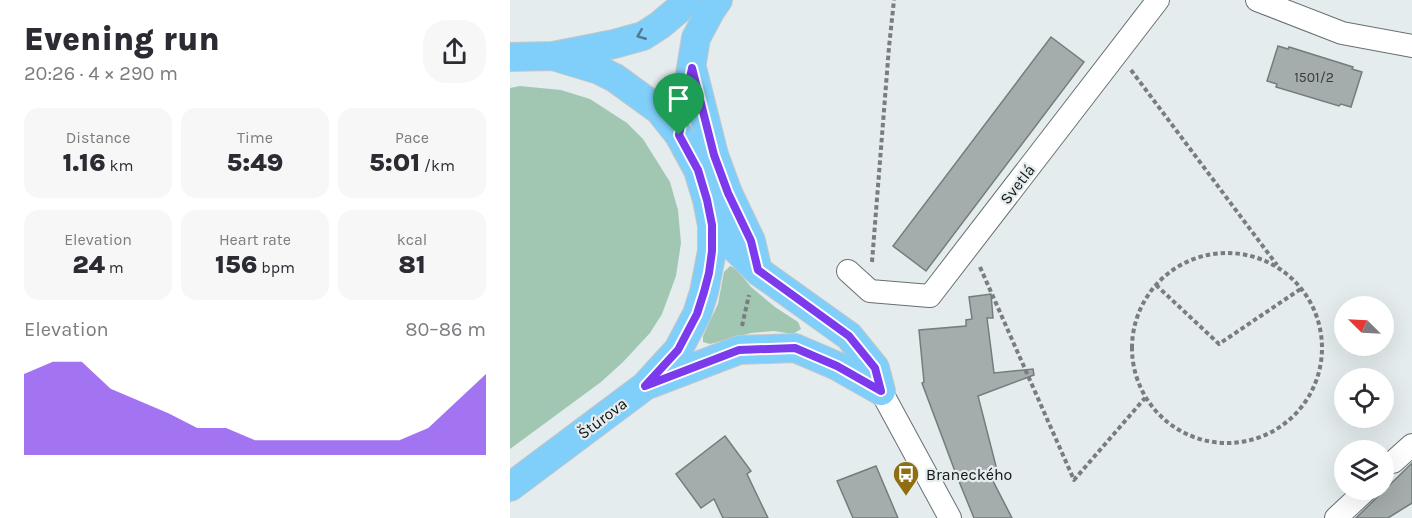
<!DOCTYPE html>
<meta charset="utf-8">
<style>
body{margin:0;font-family:Karla,sans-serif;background:#f7f7f7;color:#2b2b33;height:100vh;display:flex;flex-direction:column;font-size:22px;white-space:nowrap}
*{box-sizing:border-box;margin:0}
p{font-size:20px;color:#7c7c81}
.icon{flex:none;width:33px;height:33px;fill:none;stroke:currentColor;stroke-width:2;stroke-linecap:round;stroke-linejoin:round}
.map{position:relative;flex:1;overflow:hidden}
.drawer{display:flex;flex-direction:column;background:#fff;width:510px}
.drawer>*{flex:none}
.needle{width:39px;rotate:294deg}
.fabs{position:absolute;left:824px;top:296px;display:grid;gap:12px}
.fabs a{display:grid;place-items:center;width:60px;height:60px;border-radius:50%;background:#fff;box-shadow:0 6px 24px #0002;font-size:30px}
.pin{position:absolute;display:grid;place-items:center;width:51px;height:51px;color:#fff;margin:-62px -26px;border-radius:50% 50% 50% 0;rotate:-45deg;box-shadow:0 0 6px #0007}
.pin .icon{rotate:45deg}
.round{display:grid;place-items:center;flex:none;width:63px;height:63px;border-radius:24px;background:#f7f7f7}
.summary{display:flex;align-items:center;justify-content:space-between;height:102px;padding:0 24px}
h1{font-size:33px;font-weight:800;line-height:45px}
.stats{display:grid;grid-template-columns:repeat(3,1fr);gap:9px;height:102px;padding:6px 24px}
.stats div{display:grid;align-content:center;border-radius:15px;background:#f7f7f7;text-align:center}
.stats b{font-size:26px;font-weight:800}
.stats small{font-size:16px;font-weight:400}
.stats p{font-size:16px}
.chart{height:168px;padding:12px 24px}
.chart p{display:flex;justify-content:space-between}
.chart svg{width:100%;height:108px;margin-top:6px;fill:#7c3aed;opacity:.7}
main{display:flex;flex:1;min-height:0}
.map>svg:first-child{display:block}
.grass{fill:#a1c7b3}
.building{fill:#a5adac;stroke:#757d7c;stroke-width:1.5}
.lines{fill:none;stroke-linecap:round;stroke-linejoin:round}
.minor-casing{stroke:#686f71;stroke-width:24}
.major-casing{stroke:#c6c7c7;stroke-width:30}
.path{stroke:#787d7f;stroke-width:4;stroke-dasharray:4.5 3;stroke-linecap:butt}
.minor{stroke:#fff;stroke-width:22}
.major{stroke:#80cefa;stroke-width:28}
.oneway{stroke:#4e7a93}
.route-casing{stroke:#fff;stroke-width:12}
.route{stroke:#7c3aed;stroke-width:8}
.labels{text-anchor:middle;stroke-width:4.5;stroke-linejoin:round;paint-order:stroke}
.number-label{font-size:14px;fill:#373a3b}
.street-label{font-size:16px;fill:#121415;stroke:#e4ecee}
.poi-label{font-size:16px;fill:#121415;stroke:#e4ecee;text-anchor:start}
</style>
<main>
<section class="drawer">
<div class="summary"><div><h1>Evening run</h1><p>20:26 · 4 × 290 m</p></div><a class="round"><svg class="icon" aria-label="share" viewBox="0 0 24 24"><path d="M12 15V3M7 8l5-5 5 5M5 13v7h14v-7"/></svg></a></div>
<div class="stats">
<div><p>Distance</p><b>1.16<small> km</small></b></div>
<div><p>Time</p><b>5:49</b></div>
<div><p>Pace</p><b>5:01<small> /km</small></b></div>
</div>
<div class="stats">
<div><p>Elevation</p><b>24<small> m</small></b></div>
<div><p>Heart rate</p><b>156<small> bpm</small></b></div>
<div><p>kcal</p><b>81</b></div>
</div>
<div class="chart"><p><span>Elevation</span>80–86 m</p>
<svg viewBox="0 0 160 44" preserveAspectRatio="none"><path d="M0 44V11L10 6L20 6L30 17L40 22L50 27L60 33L70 33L80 38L90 38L100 38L110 38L120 38L130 38L140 33L150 22L160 11V44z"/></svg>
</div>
</section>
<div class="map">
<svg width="902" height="518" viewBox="0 0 902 518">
<rect width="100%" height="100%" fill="#e4ecee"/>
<path class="grass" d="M10 86 51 90 80 99 117 123 133 139 160 182 168 210 171 243 166 276 152 314 140 333 113 362 91 382 0 449V88Z
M220 266 226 269 241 287 265 307 288 322 291 329 283 334 264 331 241 333 200 344 193 342V336L208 304 214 272Z"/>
<path class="building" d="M541 37 574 62 416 271 383 246Z
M768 46 778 49 779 47 843 67 842 69 852 72 841 107 831 104 829 106 766 87 767 84 757 81Z
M481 294 483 318H477L484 373 523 369 524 375 468 396 488 474 481 477 502 518H464L446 474 412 383 414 382 409 330 456 326V320L462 319 459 297Z
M215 436 241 471 237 474 258 518H213L204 499 191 508 166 474Z
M902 463V503L878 518H846Z
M366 466 388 518H343L327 481Z"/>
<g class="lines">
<g class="minor-casing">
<path id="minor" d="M747 0 832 33 902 46
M338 271 360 291 420 296 648 0
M371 391 440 518
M883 462 902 445
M826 518 857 489"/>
</g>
<g class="major-casing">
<path id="major" d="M0 57 43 56 104 44 133 36 150 25 169 9 176 0
M182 68 204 155 218 193 241 241 247 267
M178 86 186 38 201 10 208 0
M202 225 248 271 339 336 365 368 371 391
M140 384 229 350 285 348 327 366 371 391
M0 487 135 386 168 350 187 314 194 292 202 251V225L197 200 188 170 169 135 149 110 105 78 89 70 43 56"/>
</g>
<path class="path" d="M621 70 767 265
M622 348a95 95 0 1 1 190 0a95 95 0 1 1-190 0Z
M362 262 379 47 384 0
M470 267 564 480 635 398
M646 285 709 344 792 288
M232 326 239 295"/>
<use href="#minor" class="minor"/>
<use href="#major" class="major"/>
</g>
<defs><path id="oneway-chevron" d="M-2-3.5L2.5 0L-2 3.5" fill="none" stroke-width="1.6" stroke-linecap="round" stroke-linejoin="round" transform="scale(1.5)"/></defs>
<use class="oneway" href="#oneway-chevron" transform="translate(131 35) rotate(158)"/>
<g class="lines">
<g class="route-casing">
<path id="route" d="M182 68 204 155 218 193 241 241 248 270 339 336 365 368 371 391 327 366 285 348 229 350 135 386 168 350 187 314 194 292 199 273 202 251V225L197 200 188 170 169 135Z"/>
</g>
<use href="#route" class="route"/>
</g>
<defs>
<g id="bus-pin" transform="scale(1.35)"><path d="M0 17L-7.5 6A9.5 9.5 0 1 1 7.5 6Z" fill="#8f6d11" stroke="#e4ecee"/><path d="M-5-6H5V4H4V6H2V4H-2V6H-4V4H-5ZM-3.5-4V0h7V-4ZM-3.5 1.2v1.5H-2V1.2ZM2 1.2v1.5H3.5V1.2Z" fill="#fff"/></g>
</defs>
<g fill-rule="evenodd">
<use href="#bus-pin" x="396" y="474"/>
</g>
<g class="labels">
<g class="number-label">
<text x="804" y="82">1501/2</text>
</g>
<g class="street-label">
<text transform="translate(507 184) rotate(-52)" y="6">Svetlá</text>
<text transform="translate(92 418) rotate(-37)" y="6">Štúrova</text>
</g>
<g class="poi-label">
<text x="416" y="480">Braneckého</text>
</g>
</g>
</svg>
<div class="fabs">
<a><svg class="needle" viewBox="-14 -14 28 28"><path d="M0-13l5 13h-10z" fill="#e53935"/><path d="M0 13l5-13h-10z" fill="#7c7c81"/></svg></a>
<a><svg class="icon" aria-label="locate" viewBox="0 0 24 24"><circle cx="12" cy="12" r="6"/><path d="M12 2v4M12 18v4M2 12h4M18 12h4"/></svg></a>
<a><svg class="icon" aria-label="layers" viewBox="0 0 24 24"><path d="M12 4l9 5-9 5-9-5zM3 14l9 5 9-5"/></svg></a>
</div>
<div class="pin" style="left:169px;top:135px;background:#1e9e55"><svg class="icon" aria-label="arrive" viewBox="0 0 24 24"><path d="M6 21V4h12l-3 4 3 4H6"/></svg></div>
</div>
</main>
